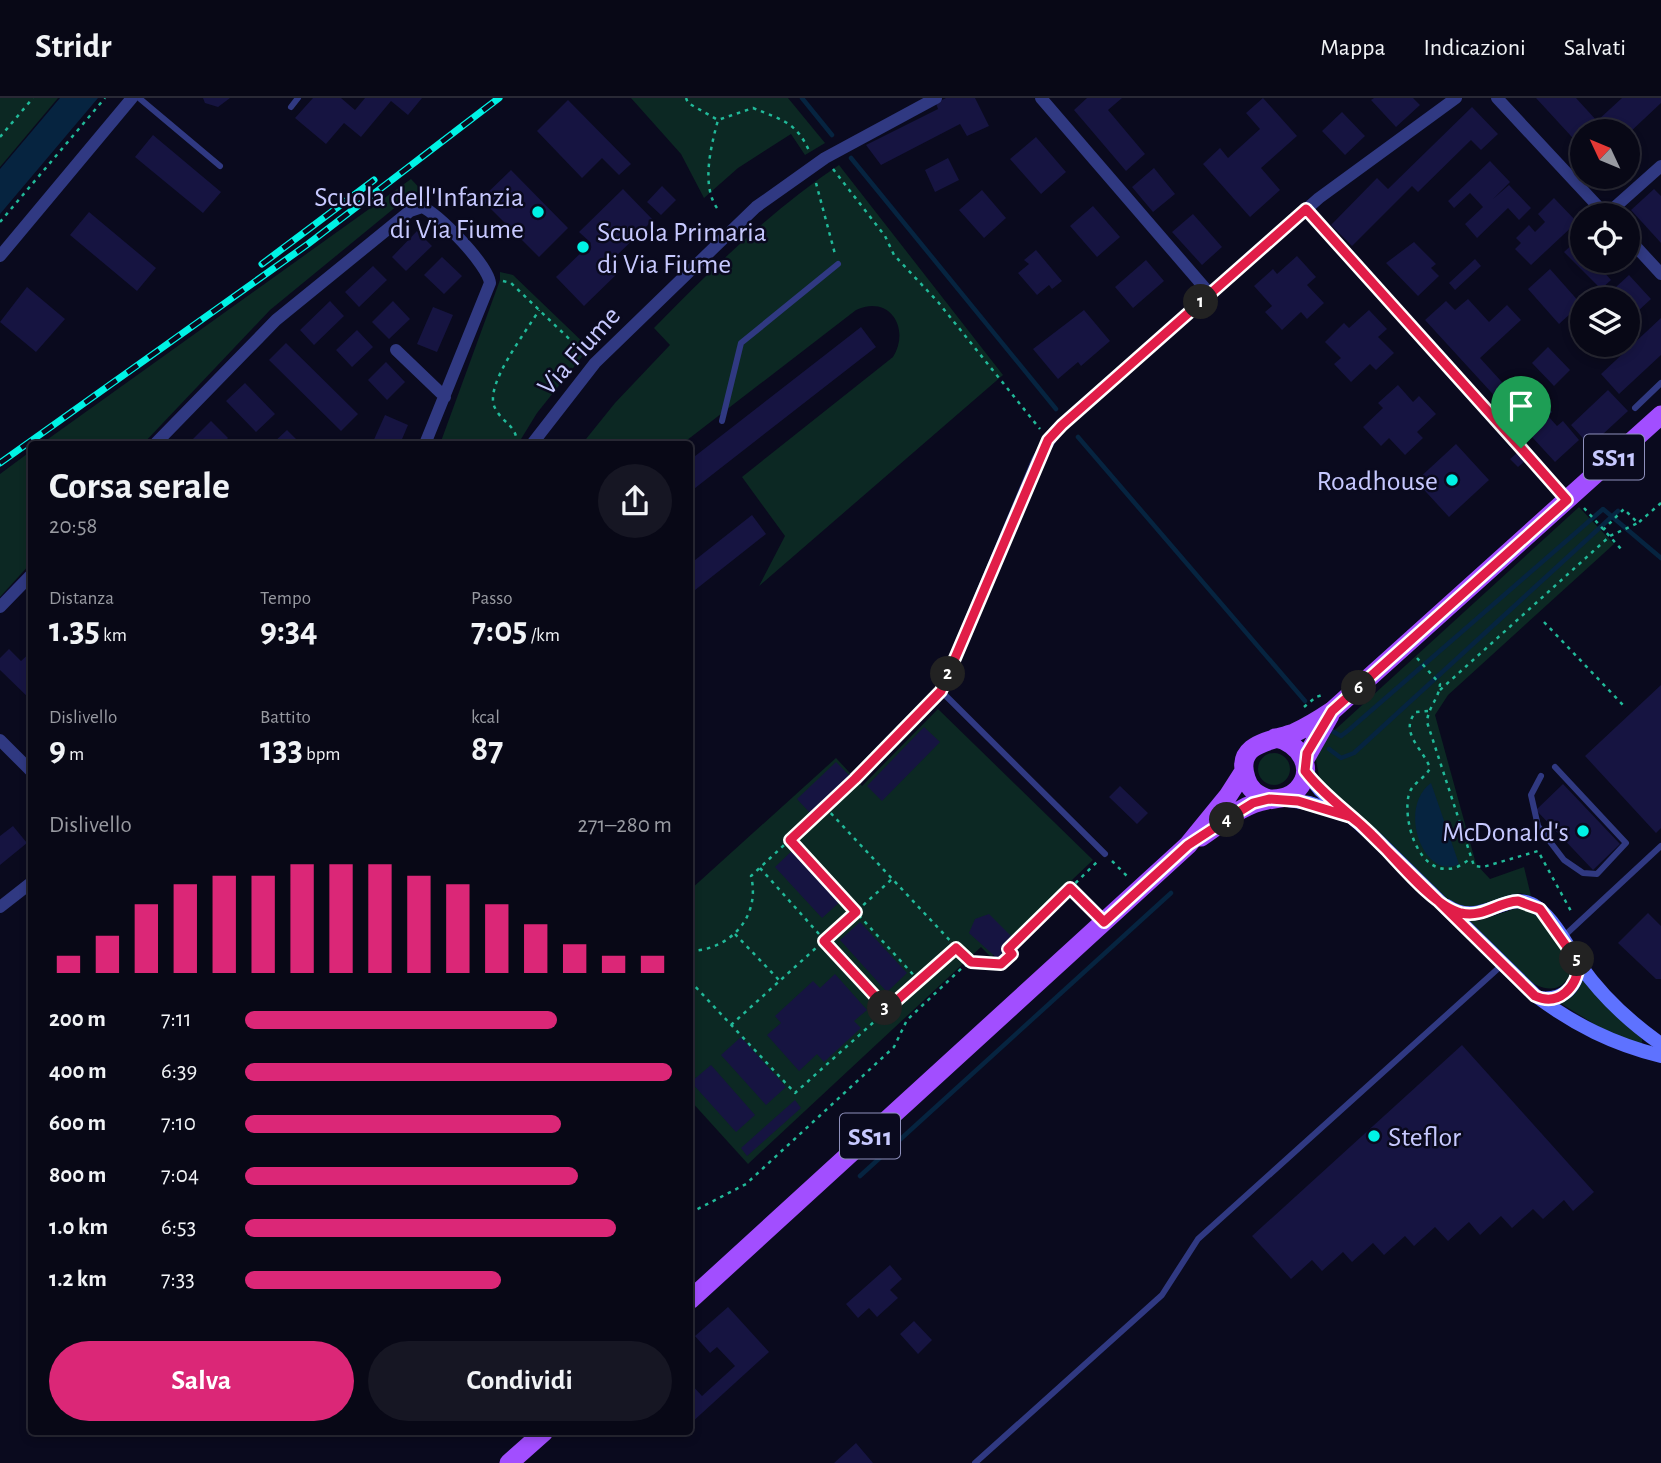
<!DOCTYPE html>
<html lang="it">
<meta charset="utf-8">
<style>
body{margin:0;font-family:"Alegreya Sans",sans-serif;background:#161623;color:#f1f3f6;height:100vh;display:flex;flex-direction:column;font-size:26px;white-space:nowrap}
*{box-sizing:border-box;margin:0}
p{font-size:23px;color:#989aa1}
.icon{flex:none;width:38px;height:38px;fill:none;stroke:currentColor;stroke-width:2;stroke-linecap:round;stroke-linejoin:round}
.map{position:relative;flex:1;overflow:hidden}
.details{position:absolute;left:28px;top:343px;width:665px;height:994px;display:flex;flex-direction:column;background:#080816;border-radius:7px;box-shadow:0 4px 10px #0003,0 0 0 2px #292935}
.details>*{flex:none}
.needle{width:46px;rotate:314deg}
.fabs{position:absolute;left:1570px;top:21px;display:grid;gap:14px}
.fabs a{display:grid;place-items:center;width:70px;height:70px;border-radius:50%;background:#080816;box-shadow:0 4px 10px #0003,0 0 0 2px #292935;font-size:35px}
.pin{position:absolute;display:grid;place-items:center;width:60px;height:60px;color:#fff;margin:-72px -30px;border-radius:50% 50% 50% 0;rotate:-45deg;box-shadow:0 0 7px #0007}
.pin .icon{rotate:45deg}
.km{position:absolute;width:35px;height:35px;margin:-18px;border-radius:50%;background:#222;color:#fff;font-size:19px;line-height:35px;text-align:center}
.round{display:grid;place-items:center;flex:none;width:74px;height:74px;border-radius:37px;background:#161623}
.overview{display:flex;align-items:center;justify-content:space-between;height:119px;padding:0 21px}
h1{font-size:38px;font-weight:600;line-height:52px}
.stats{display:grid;grid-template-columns:repeat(3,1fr);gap:10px;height:119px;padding:7px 21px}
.stats div{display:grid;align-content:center}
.stats b{font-size:35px;font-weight:600}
.stats small{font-size:19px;font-weight:400}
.stats p{font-size:19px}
.chart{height:196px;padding:14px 21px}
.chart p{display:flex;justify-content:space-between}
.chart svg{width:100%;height:126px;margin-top:7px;stroke:#db2777;stroke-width:6}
.primary-button{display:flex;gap:14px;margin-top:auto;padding:14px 21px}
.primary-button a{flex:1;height:80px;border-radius:42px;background:#db2777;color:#fff;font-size:28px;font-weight:600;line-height:80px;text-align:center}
.primary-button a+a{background:#161623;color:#f1f3f6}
ul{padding:0 21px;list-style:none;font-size:23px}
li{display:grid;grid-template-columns:112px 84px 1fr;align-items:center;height:52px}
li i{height:18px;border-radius:9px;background:#db2777}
header{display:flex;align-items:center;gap:42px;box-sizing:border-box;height:98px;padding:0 35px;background:#080816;border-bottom:2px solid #292935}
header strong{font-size:33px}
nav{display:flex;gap:38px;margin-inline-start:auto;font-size:24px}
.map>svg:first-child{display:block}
.green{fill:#0c2823}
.water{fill:#062440}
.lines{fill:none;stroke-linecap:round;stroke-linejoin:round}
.stream{stroke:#062440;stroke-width:4.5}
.building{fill:#161441}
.path{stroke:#21b999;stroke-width:2.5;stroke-dasharray:3.5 5;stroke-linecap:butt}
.lane{stroke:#303982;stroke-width:6}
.street{stroke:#303982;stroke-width:12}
.secondary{stroke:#5e72ff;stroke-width:14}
.primary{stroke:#a24eff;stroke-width:19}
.rail-casing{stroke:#00f2e5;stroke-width:7}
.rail{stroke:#0a0a1e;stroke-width:4.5;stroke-dasharray:13;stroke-linecap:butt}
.route-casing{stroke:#fff;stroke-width:14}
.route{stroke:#e11d48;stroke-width:9}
.poi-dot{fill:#00f2e5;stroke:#0a0a1e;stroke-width:2.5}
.labels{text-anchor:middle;stroke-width:5;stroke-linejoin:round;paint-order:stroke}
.shield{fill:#0a0a1e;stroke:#8e90bc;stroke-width:2}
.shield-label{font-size:26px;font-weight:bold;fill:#c7c9ff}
.poi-label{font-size:28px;fill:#c7c9ff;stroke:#0a0a1e;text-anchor:end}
.street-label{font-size:28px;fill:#c7c9ff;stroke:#0a0a1e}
</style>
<header>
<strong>Stridr</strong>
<nav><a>Mappa</a><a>Indicazioni</a><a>Salvati</a></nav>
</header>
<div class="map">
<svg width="1661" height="1365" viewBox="0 0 1661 1365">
<rect width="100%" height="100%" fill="#0a0a1e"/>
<path class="green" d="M0 0H58L0 69Z
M631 0H788L825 45 805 57 791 36 738 70 704 100 681 56Z
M839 67 1003 277 759 488 785 438 742 379 893 259C911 230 889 196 856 212L682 346H582L615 305 670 247 654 230C713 170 769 114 839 67Z
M411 81 427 98 415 97 403 103 270 212 143 346H41Z
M500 174 513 177 589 250 537 315 518 346H440L500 182Z
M31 353V465L0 499V376Z
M1579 409 1614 446 1448 597 1435 617 1476 766 1490 781 1524 769 1531 798 1520 795 1474 810 1451 806 1361 717 1320 683 1315 657 1326 640Z
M938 611 1093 762 991 859 981 849 748 1066 690 1002V792L836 660 862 688Z
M1258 671a16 16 0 1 1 32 0a16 16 0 1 1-32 0Z
M1520 809C1542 816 1573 851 1571 875 1547 924 1487 843 1466 822L1478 823Z
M1583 881 1642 941V947L1617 940 1560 905Z"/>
<path class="water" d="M60 0H98L0 116V71Z
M1431 685 1459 766C1425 784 1396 711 1431 685Z"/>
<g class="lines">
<path class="stream" d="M802 0 832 37
M851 60 1056 311
M1078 339 1305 603
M1332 633 1341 638 1350 631 1603 411 1661 460
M1329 651 1341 660 1354 655 1618 413
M860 1078 1171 795"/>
</g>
<path class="building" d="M203 0H230L218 9 205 5Z
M313 0H341L355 12 365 0H422L408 17 391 3 361 39 344 25 326 46 295 20Z
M946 0H975L989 28 967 38 960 26 881 67 866 47 938 11 936 5Z
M1087 0H1122L1108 12 1145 56 1126 73 1074 12Z
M1263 0 1297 38 1261 70 1280 92 1250 119 1203 66 1220 50 1228 60 1260 31 1246 15Z
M1374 0H1413L1420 7 1396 29 1371 2Z
M1536 0H1576L1597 23 1622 0H1661V5L1628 36V33H1582V50Z
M568 2 631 66 619 77 602 60 582 80 537 33Z
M1472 9 1498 36 1481 52 1471 42 1418 94 1412 88 1352 148 1331 127 1377 80 1388 91Z
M1342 14 1365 38 1345 57 1322 33Z
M153 37 221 94 203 115 135 59Z
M1036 39 1066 74 1041 96 1010 61Z
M948 60 959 82 935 94 925 72Z
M1490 63 1510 84 1493 101 1509 87 1531 110 1519 122 1508 110 1477 140 1465 126 1483 109 1470 95 1454 110 1448 103Z
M1154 70 1175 96 1153 114 1132 89Z
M511 72 568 130 539 159 481 101Z
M662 88 676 102 661 117 647 104Z
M623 91 653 122 610 164 619 174 584 208 556 179 591 145 579 134Z
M1654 91 1661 98V145L1631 112Z
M982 92 1006 120 984 140 959 112Z
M1554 100 1577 124 1531 167 1515 151 1521 145 1516 140 1529 127 1535 134 1545 124 1538 116Z
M1093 108 1120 139 1097 159 1070 128Z
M89 114 156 170 137 193 70 137Z
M1193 116 1222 149 1202 167 1172 134Z
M417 133 432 148 406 173 392 159Z
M1576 143 1582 150V163H1616L1604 174 1611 182 1601 191 1564 154Z
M1414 144 1436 166 1431 170 1439 178 1418 198 1386 165Z
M1036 152 1062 183 1052 191 1049 187 1037 197 1018 175 1029 166 1024 162Z
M1297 158 1316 179 1307 187 1324 205 1307 221 1301 214 1282 232 1265 214 1272 208 1254 188 1273 171 1277 176Z
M442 159 462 178 444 196 424 177Z
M1475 161 1481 168 1455 192 1449 185Z
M1146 162 1164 183 1133 210 1115 189Z
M373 168 387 182 359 209 345 194Z
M1550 171 1581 206 1559 226 1528 191Z
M1629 177 1651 201 1638 213 1624 198 1620 201H1603Z
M27 189 65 221 36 254 0 224Z
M1468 201 1489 224 1507 207 1521 222 1480 260 1511 294 1524 282 1552 314 1548 318 1557 328 1563 323 1579 342 1555 364 1425 222 1446 203 1455 212Z
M330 203 344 218 314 247 300 232Z
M393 203 410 221 389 241 372 224Z
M433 209 453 217 437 254 417 246Z
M1084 212 1110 243 1081 268 1078 264 1058 281 1033 251Z
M1369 212 1387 231 1378 239 1394 255 1376 272 1370 266 1351 284 1334 266 1341 260 1325 244 1344 225 1349 230Z
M1661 220V257L1619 296 1601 276Z
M861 229 876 249 690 394V362Z
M357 232 373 249 352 269 336 252Z
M286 245 358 316 341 333 269 262Z
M1548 249 1570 272 1554 288 1532 265Z
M386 264 405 284 387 302 368 282Z
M245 285 275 316 256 334 226 303Z
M1398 287 1413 304 1419 298 1436 316 1417 334 1423 340 1405 357 1389 340 1381 348 1363 329 1383 310 1378 305Z
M1608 292 1628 313 1590 348 1571 327Z
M385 317 408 327 400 346H372Z
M211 323 228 340 222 346H188Z
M287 332 301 346H272Z
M1456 346 1489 382 1449 419 1416 383Z
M1517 355 1525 363 1518 369 1510 361Z
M752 417 766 436 690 496V466Z
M9 551 21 563 32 553V603L0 572V560Z
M1661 587V730L1656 735 1585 658Z
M924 629 940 644 882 703 867 688Z
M836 664 851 679 811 716 797 701Z
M1563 686 1620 746 1593 772 1536 712Z
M1120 688 1148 715 1137 726 1109 699Z
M13 728 27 745 0 767V738Z
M795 750 842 802 822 820 775 769Z
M1648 815 1661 828V881H1656L1618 845Z
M989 816 1013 840 1001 851 1006 856 999 862 969 835 975 821Z
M860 824 907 875 887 894 840 842Z
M835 876 867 912 854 923 861 930 824 964 817 956 799 973 767 937 781 925 775 918 813 883 820 890Z
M741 939 786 989 766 1007 721 957Z
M1462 947 1594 1094 1573 1113 1564 1102 1543 1121 1533 1111 1512 1130 1501 1118 1480 1137 1469 1124 1448 1143 1435 1129 1414 1148 1405 1138 1384 1157 1373 1145 1352 1164 1343 1154 1322 1173 1312 1162 1291 1181 1252 1138Z
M711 967 755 1017 736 1034 691 984Z
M795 1002 801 1010 747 1058 741 1050Z
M890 1167 902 1181 890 1192 898 1200 877 1219 869 1210 858 1220 846 1206Z
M728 1209 769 1254 690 1326V1285L702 1298 735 1268 717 1249 710 1255 695 1238Z
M914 1223 932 1242 918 1256 900 1236Z
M856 1345 873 1365H834Z"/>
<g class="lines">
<path class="path" d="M686 0 688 5 718 22
M0 39 33 0
M833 71 885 138 894 157 938 204 1040 331
M816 85 835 156
M717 110C701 87 711 48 718 22L753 10C782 22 797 24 810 55
M0 124 105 0
M503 183 511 185 586 257
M517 346C517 327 503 326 495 310 483 288 527 233 539 212
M1584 410 1622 452
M1603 432 1624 411 1638 425 1661 405
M1544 524 1623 607
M1417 560 1440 586C1439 601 1428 609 1427 624L1474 768 1483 769 1538 753 1572 815
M1440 592 1610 438 1638 425
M1304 609 1316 599 1325 596
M1428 613 1416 614C1398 634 1424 652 1430 670 1425 681 1413 684 1409 696 1402 721 1418 779 1454 770 1459 769 1465 764 1469 762
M825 709 971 865
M790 742 919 883
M1112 763 1127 778
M760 770 886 911
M1071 790 1093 813
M735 836 779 882
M690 853C730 852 761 819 751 778L845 690
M690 883 795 995 956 850
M731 927 892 781
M690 1115 746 1086 894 949 907 922 964 868 977 863 1001 866 1012 856 1008 851 1097 764"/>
<path class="lane" d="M139 0 220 68
M291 9 298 0
M1635 310 1661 285
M722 323 741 245 838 166
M941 593 1105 756
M1541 678 1531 697 1538 728 1564 762 1583 775 1597 776 1626 745 1555 669
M1563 839 1661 748
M975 1365 1162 1197 1198 1141 1502 867"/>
<path class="street" d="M1041 0 1210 196
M1497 0 1606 117 1661 68
M1306 111 1567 402
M1628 140 1661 176
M0 158 132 0
M396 252 445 299
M155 346 276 222 410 113 422 109C439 116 488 167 490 185L425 346
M532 346 595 265 756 109 825 60 936 0
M0 509 32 476
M0 642 32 674
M855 681 941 593 1037 363 1056 332 1319 100 1456 0
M0 809 32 784"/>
<path class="secondary" d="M1305 673 1320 692 1371 736 1536 898C1575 927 1613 946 1661 958
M1281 701 1309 705 1346 717
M1447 808C1482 832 1509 787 1538 810 1555 823 1568 849 1580 867 1601 897 1631 925 1661 946
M1539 900C1563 903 1577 890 1579 866"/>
<path class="primary" d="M1304 663 1330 617
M1269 701C1258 697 1249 692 1246 680 1234 645 1272 643 1294 635 1307 629 1320 621 1332 613L1661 317
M1201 739C1221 726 1242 706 1267 702 1278 700 1288 701 1297 692 1317 671 1299 644 1275 640
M690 1202 1188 747 1228 698 1244 673
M509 1365 544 1334"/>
<g class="rail-casing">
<path id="rail" d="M262 166 374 82
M0 365 308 146 499 0"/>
</g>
<use href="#rail" class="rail"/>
</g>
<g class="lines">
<g class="route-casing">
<path id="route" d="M1521 350 1306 111 1062 327 1048 342 941 593 855 681 790 742 856 814 824 843 887 911 956 850 971 864 1001 866 1012 856 1008 851 1070 790 1104 824 1188 747 1237 715 1253 705 1269 701 1298 703 1351 719 1360 726 1535 898C1559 909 1577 889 1579 866L1540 811 1518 803C1497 804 1484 820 1461 815 1432 808 1394 758 1372 737 1350 715 1324 698 1305 673L1307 655 1332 613 1567 402 1521 350"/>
</g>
<use href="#route" class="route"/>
</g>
<g class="poi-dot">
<circle cx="538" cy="114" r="7"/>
<circle cx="583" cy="149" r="7"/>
<circle cx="1452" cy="382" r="7"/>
<circle cx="1583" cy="733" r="7"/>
<circle cx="1374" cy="1038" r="7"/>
</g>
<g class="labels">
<g class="shield">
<rect x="1584" y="336.5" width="60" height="45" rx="5"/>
<rect x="840" y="1015.5" width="60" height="45" rx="5"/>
</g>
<g class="shield-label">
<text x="1614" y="368">SS11</text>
<text x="870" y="1047">SS11</text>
</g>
<g class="poi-label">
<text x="524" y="108">Scuola dell'Infanzia<tspan x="524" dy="32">di Via Fiume</tspan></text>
<text x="597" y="143" text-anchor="start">Scuola Primaria<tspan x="597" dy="32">di Via Fiume</tspan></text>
<text x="1438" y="392">Roadhouse</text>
<text x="1569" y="743">McDonald's</text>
<text x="1388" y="1048" text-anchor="start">Steflor</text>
</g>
<g class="street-label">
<text transform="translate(578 252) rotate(-48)" y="10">Via Fiume</text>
</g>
</g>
</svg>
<div class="fabs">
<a><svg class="needle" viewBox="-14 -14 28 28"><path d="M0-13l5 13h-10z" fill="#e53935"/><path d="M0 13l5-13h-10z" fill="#989aa1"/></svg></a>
<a><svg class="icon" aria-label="locate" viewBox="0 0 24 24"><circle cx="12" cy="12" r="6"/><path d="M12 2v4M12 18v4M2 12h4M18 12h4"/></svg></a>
<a><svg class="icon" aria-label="layers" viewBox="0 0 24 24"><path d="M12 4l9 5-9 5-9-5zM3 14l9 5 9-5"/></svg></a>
</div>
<div class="pin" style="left:1521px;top:350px;background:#1e9e55"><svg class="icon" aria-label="arrive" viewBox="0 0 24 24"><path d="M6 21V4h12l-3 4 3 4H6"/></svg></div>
<b class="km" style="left:1201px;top:204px">1</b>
<b class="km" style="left:948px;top:576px">2</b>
<b class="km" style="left:885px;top:910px">3</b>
<b class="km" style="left:1227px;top:722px">4</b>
<b class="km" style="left:1577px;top:861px">5</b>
<b class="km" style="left:1359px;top:590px">6</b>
<section class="details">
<div class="overview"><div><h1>Corsa serale</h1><p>20:58</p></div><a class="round"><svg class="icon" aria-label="share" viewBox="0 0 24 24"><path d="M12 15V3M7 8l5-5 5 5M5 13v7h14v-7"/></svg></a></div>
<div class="stats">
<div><p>Distanza</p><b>1.35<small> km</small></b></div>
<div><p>Tempo</p><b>9:34</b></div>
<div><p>Passo</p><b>7:05<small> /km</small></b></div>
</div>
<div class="stats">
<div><p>Dislivello</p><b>9<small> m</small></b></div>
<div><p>Battito</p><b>133<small> bpm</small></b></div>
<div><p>kcal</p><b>87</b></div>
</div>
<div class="chart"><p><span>Dislivello</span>271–280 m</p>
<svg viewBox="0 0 160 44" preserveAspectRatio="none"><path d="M5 44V38M15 44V31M25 44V20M35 44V13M45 44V10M55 44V10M65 44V6M75 44V6M85 44V6M95 44V10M105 44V13M115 44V20M125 44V27M135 44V34M145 44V38M155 44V38"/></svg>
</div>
<ul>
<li><b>200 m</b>7:11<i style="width:73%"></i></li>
<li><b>400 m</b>6:39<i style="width:100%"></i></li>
<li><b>600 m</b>7:10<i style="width:74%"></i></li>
<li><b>800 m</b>7:04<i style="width:78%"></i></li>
<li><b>1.0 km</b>6:53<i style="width:87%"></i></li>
<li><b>1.2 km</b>7:33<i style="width:60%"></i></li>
</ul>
<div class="primary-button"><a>Salva</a><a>Condividi</a></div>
</section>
</div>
